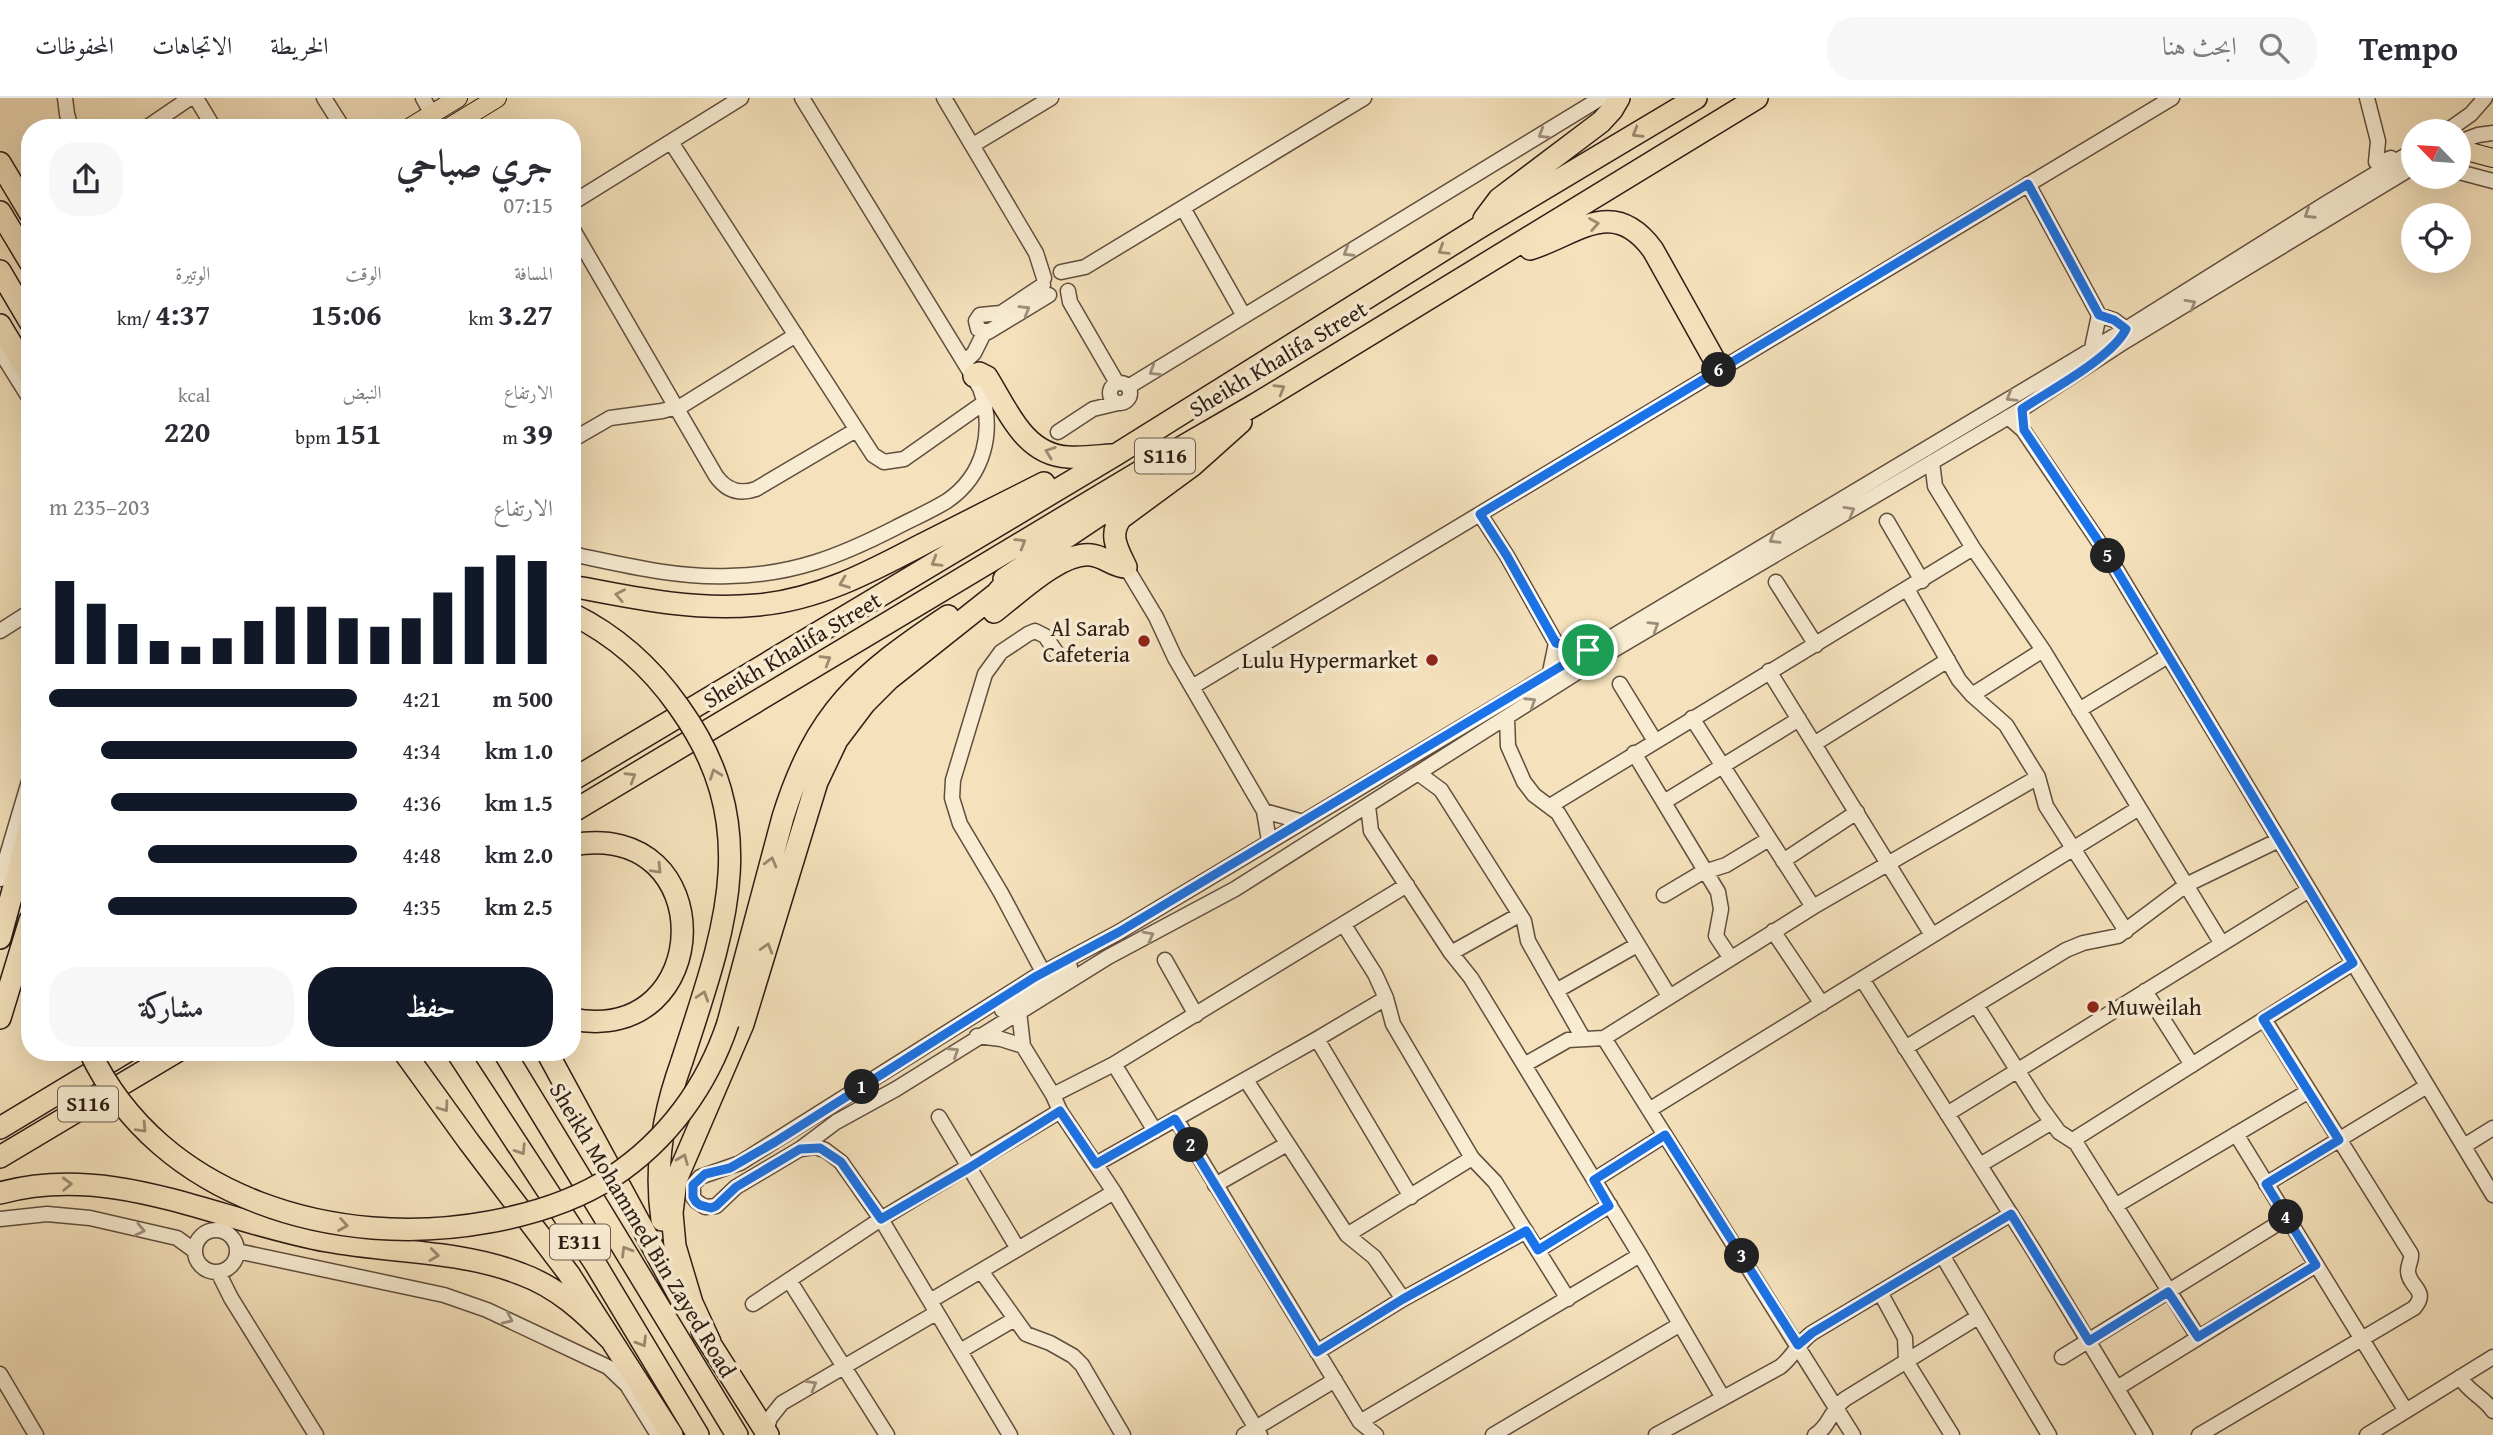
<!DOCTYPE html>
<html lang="ar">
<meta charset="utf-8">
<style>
body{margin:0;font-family:"Gentium Book Plus",Amiri,serif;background:#f7f7f7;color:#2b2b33;direction:rtl;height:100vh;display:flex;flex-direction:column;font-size:26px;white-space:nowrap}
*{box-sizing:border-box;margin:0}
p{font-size:23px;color:#7c7c81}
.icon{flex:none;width:38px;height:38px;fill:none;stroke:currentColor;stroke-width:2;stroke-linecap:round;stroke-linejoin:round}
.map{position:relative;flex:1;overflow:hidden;direction:ltr}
.details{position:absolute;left:21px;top:21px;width:560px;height:942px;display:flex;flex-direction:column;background:#fff;border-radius:28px;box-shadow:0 7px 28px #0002;direction:rtl}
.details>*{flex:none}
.needle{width:46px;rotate:295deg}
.controls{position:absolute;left:2401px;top:21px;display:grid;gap:14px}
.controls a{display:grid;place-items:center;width:70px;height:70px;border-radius:50%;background:#fff;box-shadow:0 7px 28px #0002;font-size:35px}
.pin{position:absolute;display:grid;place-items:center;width:60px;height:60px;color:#fff;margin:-30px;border:4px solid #fff;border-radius:50%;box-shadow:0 2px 7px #0007}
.km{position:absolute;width:35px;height:35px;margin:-18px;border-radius:50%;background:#222;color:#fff;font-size:19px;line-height:35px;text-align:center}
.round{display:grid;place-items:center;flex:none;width:74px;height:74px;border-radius:28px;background:#f7f7f7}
.summary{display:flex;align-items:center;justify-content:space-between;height:119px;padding:0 28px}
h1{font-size:38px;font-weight:700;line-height:52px}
.figures{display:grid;grid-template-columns:repeat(3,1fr);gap:10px;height:119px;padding:7px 28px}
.figures div{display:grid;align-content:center}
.figures b{font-size:30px;font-weight:700}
.figures small{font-size:19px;font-weight:400}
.figures p{font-size:19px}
.chart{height:196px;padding:14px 28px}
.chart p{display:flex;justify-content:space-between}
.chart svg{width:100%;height:126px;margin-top:7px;stroke:#111827;stroke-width:6}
.button{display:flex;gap:14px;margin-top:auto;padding:14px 28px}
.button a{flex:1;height:80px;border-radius:28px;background:#111827;color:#fff;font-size:28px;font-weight:700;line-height:80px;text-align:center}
.button a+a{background:#f7f7f7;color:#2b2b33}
ul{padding:0 28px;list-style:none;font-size:23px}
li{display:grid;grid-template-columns:112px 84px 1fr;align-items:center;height:52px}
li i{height:18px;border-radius:9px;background:#111827}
header{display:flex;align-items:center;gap:42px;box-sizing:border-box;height:98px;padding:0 35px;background:#fff;border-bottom:2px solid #e1e1e2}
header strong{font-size:33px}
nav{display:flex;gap:38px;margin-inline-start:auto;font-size:24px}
.search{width:490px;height:63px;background:#f7f7f7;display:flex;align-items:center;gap:18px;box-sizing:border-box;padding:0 24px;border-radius:28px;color:#7c7c81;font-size:26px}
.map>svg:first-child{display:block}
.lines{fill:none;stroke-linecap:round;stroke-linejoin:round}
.minor-casing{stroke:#604e3e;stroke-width:17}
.major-casing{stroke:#2f1c14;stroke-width:20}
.highway-casing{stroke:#2f1c14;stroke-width:24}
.minor{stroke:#f8ecd3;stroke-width:14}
.major{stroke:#f5e2bc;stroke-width:18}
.highway{stroke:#f5e2bc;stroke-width:21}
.highway-bridge-casing{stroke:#2f1c14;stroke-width:24;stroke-linecap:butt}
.highway-bridge{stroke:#f5e2bc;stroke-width:21}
.oneway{stroke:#9c8970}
.oneway2{stroke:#9e8e7d}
.route-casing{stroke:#fff;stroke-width:14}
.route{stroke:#1a73e8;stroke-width:9}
.poi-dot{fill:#8f2418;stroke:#f8ecd3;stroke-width:2.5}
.labels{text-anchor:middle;stroke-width:7;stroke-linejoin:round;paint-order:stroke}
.shield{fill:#f8ecd3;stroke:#6b5a4d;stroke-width:2}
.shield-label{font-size:21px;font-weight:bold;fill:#2f1c14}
.street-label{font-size:23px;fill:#2f1c14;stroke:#f8ecd3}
.poi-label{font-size:23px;fill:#2f1c14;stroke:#f8ecd3;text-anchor:end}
</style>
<header>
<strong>Tempo</strong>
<div class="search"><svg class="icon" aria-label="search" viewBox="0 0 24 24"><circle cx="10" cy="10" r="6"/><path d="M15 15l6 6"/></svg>ابحث هنا</div>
<nav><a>الخريطة</a><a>الاتجاهات</a><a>المحفوظات</a></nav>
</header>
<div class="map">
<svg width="2493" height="1337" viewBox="0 0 2493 1337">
<rect width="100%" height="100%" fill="#f5e2bc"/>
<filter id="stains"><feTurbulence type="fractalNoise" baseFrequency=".00286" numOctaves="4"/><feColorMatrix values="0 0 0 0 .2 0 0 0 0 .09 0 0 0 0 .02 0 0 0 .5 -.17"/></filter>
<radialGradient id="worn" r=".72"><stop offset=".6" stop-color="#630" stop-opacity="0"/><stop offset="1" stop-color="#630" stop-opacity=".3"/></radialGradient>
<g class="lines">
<g class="minor-casing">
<path id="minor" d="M65 0 67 16 71 30
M196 0 214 30
M324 0 343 30
M423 0 432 16
M944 0 1036 155 1044 180
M2367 0 2378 43 2376 64H2381L2391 60
M146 30 190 0
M2447 33 2471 16 2485 0
M671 44 873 357 884 364 904 361 985 304
M2459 44 2478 37 2493 35
M973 47 1051 0
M2413 53 2325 106 2126 231 1119 834 1035 879 740 1065 700 1079 693 1087V1099L696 1103 705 1109 716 1108 736 1089 800 1051 836 1024 896 991 1108 859 1235 791 1595 563 2022 311 2124 244 2413 69
M2459 74 2493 83
M2028 86 2099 217 2092 250
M572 105 741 0
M1183 110 1244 218
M572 130 716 378C726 392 739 397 756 391L856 332
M1061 174 1085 169 1364 0
M1043 187 1001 215 980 217 976 223 978 231 988 234 1049 197
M1068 193 1070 204 1117 285
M2099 217 2114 222 2126 231 2123 237
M0 253 30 301
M965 264 974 255 984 235
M1110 295a10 10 0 1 1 20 0a10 10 0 1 1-20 0Z
M1128 289 1601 0
M2008 319 2023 332 2107 456 2493 1097
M1058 334 1093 311 1118 305
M572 342 610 320 662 313 683 307 796 237
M1932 364 1935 388 1973 450 2043 552 2222 846
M1480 416 1507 458 1556 545 1550 574
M1887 423 1922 483
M572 456C624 467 676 480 729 478 793 477 840 458 895 430 912 421 931 413 947 403 985 377 995 332 980 290L802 0
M1126 469 1156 519 1175 560 1264 713 1269 743
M1776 484 1816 547
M1907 491 1959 582 1972 597 2006 627 2038 679 2046 708 2126 833
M0 533 30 514
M1769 573 1932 837
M1620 586 1655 643
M1192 589 2172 0
M1972 597 2043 552
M2079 612 2168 558
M1507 620 1508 648 1524 684 1534 697 1558 715 1669 898
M1692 620 1813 809
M1814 646 1948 562
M1634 655 1718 794 1721 811 1716 838 1730 859
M1418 675 1441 692 1524 823 1528 843 1583 940
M1664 704 1799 621
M1368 708 1371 733 1451 855 1471 880 1640 1157 1723 1300
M1550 708 1973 450
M1264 713 1303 724
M1783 763 1857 714
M0 781 30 680
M1664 797 1701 775 1726 767 1769 741
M1344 827 1375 876 1386 900 1393 926 1472 1060 1495 1084 1568 1201
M1773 833 1822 906
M1451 855 1519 817
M1165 862 1196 917
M1043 874 1001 795 960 726 952 700 953 682 985 576 1001 554 1028 536 1035 533 1045 538 1059 558
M1862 881 2034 1153 2145 1337
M1556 893 1637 847
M2145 893 2192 967
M1976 907 2040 1008 2059 1034 2076 1045 2198 1239
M1002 912 1070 869
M1019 913 1023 948 1053 997 1060 1013 1114 1094 1260 1337
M977 938 1001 941 1023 948
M1604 940 1853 1337
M1317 941 1411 1099
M1905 950 2066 852 2083 845 2118 838 2186 787 2279 742
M1114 966 1155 1033
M1524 967 1568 942 1604 940 1813 809 2038 679
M1246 982 1347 1137 1374 1159 1403 1201
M1053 997 1114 966 1407 787
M1649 1012 2139 710
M1947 1016 2309 792
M939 1019 1018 1151
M1176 1021 1360 1324 1376 1337
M2236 1036 2406 1313
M2073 1042 2353 865
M2464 1048 2493 1030
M801 1051 815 1049 825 1052 841 1064 881 1121 1010 1337
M1096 1066 1317 941 1386 900
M1980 1067 2052 1024
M1594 1082 1665 1037
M2266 1086 2427 988
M1215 1087 1287 1046
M2115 1108 2309 993
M0 1121 47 1116 90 1120 177 1140 195 1153
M195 1153a21 21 0 1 1 42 0a21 21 0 1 1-42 0Z
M1347 1137 1472 1060
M1538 1152 1610 1107
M237 1153 444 1197 487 1212 608 1269 627 1287 658 1337
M1942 1157 2049 1337
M981 1173 1026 1236 1050 1245 1073 1258 1082 1267 1123 1337
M218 1174 231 1200 316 1337
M789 1182 887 1337
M1880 1194 1905 1240 1906 1263 1952 1337
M930 1203 1114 1094
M753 1206 881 1121 1060 1013
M960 1253 1015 1221
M1317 1254 1403 1201 1526 1133
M2062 1259 2287 1120
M0 1276 36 1337
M2460 1279C2468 1294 2484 1299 2493 1313
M2117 1290 2316 1167
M1360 1324 1640 1157
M766 1333 770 1320 782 1305 936 1215
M1244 1337 1335 1282
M1493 1337 1679 1227
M1656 1337 1780 1269C1793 1259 1798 1245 1812 1235L2011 1116
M1815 1337C1830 1328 1831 1311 1845 1301L1978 1219
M2199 1337 2414 1210C2430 1192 2408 1189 2408 1173 2408 1166 2412 1162 2411 1156L2264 921
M2367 1337 2493 1259"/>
</g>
<g class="major-casing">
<path id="major" d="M409 30 458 0
M448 30 497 0
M2459 51 2493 60"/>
</g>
<g class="highway-casing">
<path id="highway" d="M0 65 30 115
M0 114 30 164
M1484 121 1499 101 1601 24 1612 12 1619 0
M1530 151C1576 137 1613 97 1653 152L1720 272
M0 173 30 224
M0 227 30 277
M974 278 979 275 987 279C1007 311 1024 357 1068 359 1082 360 1097 358 1111 357
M1126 469C1118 452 1108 437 1121 420L1193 367 1241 324
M1004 481 1128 398 1151 376
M572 488C634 500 694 513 757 507 818 502 872 473 925 445 965 425 1004 405 1044 385
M994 514C1018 496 1060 454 1091 457 1104 458 1113 469 1126 469
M572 682 1117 356 1480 129 1696 0
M572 714 1161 361 1256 306 1757 0
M572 747C722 720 716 949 572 921
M0 840 30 729
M0 920 30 822
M728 925 783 719C816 614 859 577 948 518
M404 954 469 1044 569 1176 672 1337
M457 954 596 1167 698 1337
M504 954 737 1337
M547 954 682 1203
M0 1030 126 954
M0 1059 176 954
M0 1095C114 1064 216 1123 327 1143 391 1155 460 1152 521 1176 557 1189 584 1214 610 1241
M662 1122C654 1067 663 1015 682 963
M702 1233 768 1337
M710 1244 692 1205 675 1148 672 1115 676 1082 743 926 817 684 837 642 865 605 889 581 996 496 1015 474"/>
</g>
<use href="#minor" class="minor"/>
<use href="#major" class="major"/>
<use href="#highway" class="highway"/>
<g class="highway-bridge-casing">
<path id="highway-bridge" d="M572 516C617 538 651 569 679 609 766 730 723 836 682 963
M90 954C160 1101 337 1152 489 1124 533 1116 575 1103 612 1079 668 1042 707 988 728 925"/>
</g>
<use href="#highway-bridge" class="highway-bridge"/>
</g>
<defs><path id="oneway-chevron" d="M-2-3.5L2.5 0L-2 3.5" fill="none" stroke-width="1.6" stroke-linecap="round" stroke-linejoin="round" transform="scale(1.75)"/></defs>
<g class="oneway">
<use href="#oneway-chevron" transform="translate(1637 35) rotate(149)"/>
<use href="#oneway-chevron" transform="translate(1594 126) rotate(-10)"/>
<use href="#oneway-chevron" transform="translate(1443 152) rotate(148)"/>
<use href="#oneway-chevron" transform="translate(1280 291) rotate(-31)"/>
<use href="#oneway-chevron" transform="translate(1050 354) rotate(-160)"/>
<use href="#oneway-chevron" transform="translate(1021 445) rotate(-31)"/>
<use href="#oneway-chevron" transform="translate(936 464) rotate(149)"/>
<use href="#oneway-chevron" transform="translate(844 485) rotate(159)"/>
<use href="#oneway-chevron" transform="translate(620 497) rotate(-169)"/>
<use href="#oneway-chevron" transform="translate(826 562) rotate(-31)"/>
<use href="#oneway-chevron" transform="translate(715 676) rotate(-110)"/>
<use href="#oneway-chevron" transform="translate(631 679) rotate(-31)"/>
<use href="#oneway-chevron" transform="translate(771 764) rotate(-75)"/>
<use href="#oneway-chevron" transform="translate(657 771) rotate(46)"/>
<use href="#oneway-chevron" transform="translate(767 850) rotate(-73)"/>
<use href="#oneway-chevron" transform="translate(703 898) rotate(-72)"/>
<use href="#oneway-chevron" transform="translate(444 1009) rotate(54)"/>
<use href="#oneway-chevron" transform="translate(142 1030) rotate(47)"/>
<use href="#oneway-chevron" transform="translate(521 1052) rotate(57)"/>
<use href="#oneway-chevron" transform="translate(683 1061) rotate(-68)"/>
<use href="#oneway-chevron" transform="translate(67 1086) rotate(-2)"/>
<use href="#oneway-chevron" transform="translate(343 1127) rotate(9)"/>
<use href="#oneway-chevron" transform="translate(626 1153) rotate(-121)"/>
<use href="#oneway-chevron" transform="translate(434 1157) rotate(7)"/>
<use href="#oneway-chevron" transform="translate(642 1244) rotate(59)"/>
</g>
<g class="oneway2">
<use href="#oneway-chevron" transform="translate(1543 36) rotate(149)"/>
<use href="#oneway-chevron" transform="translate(2309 116) rotate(147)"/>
<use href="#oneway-chevron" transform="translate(1348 154) rotate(149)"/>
<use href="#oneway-chevron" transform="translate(2191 206) rotate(-30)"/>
<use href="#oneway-chevron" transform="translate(1025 212) rotate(-31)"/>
<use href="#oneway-chevron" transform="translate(1154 273) rotate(148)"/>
<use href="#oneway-chevron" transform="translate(2011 299) rotate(149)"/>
<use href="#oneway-chevron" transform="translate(1850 413) rotate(-30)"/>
<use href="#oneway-chevron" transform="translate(1774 441) rotate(149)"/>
<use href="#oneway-chevron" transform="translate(1654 528) rotate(-31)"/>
<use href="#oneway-chevron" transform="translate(1531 604) rotate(-33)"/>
<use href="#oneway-chevron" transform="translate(1149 838) rotate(-28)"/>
<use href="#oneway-chevron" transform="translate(954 954) rotate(-33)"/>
<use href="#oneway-chevron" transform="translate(140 1132) rotate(12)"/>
<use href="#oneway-chevron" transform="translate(508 1221) rotate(25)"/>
<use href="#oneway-chevron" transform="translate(812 1287) rotate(-30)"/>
</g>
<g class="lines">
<g class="route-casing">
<path id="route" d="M2028 86 2099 217 2114 222 2126 231C2113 259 2049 293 2022 311L2024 332 2107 456 2353 865 2263 921 2339 1042 2266 1086 2316 1167 2198 1239 2168 1194 2089 1243 2011 1116 1812 1235 1798 1247 1665 1037 1594 1082 1609 1108 1538 1152 1526 1133 1403 1201 1317 1254 1175 1021 1096 1066 1060 1013 969 1070 881 1121 841 1064 820 1050 800 1051 736 1089 716 1108 711 1110 700 1107 696 1104 693 1099V1087L705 1076 730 1070 775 1044 1035 879 1119 834 1588 552 1556 545 1507 458 1480 416Z"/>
</g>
<use href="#route" class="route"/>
</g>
<g class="poi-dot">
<circle cx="1144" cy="543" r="7"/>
<circle cx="1432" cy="562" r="7"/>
<circle cx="2093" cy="909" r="7"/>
</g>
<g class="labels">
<g class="shield">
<rect x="1135" y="340.5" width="60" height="35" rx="5"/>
<rect x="58" y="988.5" width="60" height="35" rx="5"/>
<rect x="550" y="1126.5" width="60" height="35" rx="5"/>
</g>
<g class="shield-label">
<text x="1165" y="365">S116</text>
<text x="88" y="1013">S116</text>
<text x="580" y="1151">E311</text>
</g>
<g class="street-label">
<text transform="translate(1278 261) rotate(-31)" y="8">Sheikh Khalifa Street</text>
<text transform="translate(792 552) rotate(-31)" y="8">Sheikh Khalifa Street</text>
<text transform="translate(643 1132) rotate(59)" y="8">Sheikh Mohammed Bin Zayed Road</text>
</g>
<g class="poi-label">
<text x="1130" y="538">Al Sarab<tspan x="1130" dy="26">Cafeteria</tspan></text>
<text x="1418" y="570">Lulu Hypermarket</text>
<text x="2107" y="917" text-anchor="start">Muweilah</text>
</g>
</g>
<rect width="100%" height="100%" filter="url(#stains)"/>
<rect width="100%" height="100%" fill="url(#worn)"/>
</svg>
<div class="controls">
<a><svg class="needle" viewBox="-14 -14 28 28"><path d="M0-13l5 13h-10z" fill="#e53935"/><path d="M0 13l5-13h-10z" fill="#7c7c81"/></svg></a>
<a><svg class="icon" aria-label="locate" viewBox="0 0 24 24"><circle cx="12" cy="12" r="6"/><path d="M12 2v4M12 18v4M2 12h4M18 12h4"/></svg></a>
</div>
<div class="pin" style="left:1588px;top:552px;background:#1e9e55"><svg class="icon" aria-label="arrive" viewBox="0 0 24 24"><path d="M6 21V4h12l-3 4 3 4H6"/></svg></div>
<b class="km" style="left:862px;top:989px">1</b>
<b class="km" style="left:1191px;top:1047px">2</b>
<b class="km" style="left:1742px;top:1158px">3</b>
<b class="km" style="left:2286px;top:1119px">4</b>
<b class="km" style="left:2108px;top:458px">5</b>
<b class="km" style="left:1719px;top:272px">6</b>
<section class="details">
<div class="summary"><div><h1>جري صباحي</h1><p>07:15</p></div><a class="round"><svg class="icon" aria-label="share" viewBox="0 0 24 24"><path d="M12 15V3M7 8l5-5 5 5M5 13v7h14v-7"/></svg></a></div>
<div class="figures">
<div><p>المسافة</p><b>3.27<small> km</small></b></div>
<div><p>الوقت</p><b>15:06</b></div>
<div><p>الوتيرة</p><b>4:37<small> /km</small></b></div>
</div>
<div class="figures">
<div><p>الارتفاع</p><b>39<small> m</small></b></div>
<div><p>النبض</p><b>151<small> bpm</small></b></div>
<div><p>kcal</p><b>220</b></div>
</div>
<div class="chart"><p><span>الارتفاع</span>203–235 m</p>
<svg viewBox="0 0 160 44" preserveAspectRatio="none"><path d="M5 44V15M15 44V23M25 44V30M35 44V36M45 44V38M55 44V35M65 44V29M75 44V24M85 44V24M95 44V28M105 44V31M115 44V28M125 44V19M135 44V10M145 44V6M155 44V8"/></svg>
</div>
<ul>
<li><b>500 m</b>4:21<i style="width:100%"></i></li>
<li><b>1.0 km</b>4:34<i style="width:83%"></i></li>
<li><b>1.5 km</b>4:36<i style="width:80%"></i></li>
<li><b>2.0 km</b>4:48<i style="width:68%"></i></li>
<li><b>2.5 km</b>4:35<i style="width:81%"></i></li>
</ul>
<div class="button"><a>حفظ</a><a>مشاركة</a></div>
</section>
</div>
